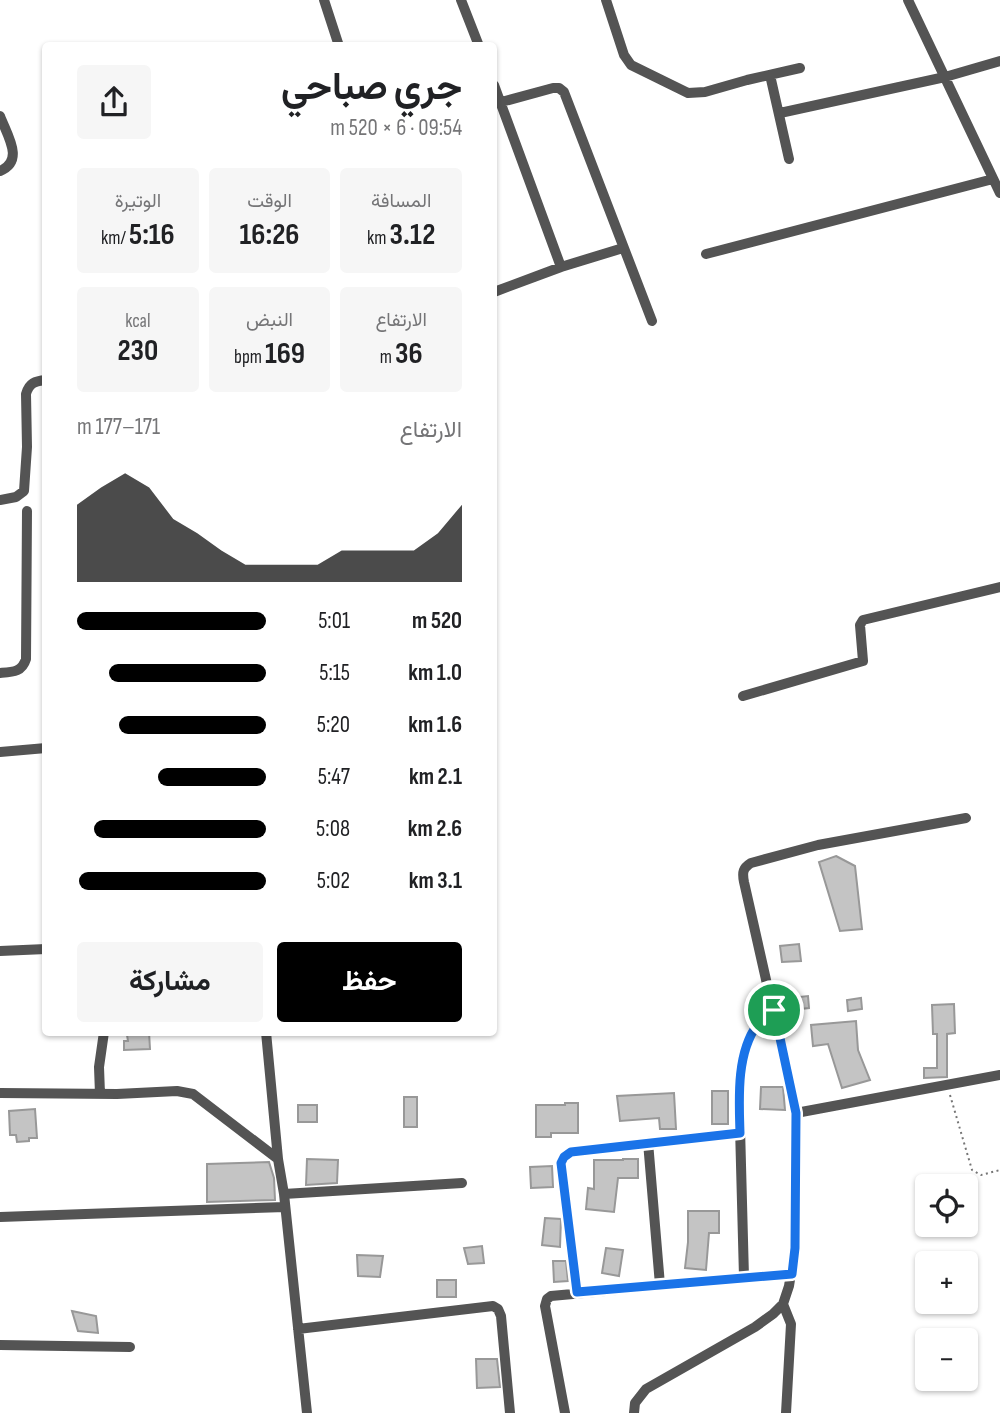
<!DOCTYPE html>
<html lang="ar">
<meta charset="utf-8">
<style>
body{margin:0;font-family:"Sofia Sans Condensed",Vazirmatn,sans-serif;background:#f6f6f6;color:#202124;direction:rtl;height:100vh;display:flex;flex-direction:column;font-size:26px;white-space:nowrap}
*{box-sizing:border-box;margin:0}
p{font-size:23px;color:#757577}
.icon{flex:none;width:38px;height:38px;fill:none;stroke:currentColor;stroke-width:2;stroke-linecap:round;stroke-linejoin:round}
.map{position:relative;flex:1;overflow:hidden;direction:ltr}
.panel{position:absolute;left:42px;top:42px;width:455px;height:994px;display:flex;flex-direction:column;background:#fff;border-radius:7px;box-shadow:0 2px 5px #0004;direction:rtl}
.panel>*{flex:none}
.fabs{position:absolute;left:915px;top:1174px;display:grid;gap:14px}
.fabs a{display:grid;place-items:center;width:63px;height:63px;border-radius:7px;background:#fff;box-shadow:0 2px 5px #0004;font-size:35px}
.pin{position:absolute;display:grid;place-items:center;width:60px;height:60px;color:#fff;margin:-30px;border:4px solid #fff;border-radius:50%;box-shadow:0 2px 7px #0007}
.round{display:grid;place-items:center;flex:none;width:74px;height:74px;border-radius:7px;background:#f6f6f6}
.summary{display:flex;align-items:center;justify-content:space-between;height:119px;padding:0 35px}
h1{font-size:38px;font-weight:700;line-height:52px}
.stats{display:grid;grid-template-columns:repeat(3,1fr);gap:10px;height:119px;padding:7px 35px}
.stats div{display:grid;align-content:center;border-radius:7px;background:#f6f6f6;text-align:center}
.stats b{font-size:30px;font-weight:700}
.stats small{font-size:19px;font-weight:400}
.stats p{font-size:19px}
.chart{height:196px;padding:14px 35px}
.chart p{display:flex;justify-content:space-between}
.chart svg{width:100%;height:126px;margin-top:7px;fill:#000;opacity:.7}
.button{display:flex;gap:14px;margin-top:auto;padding:14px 35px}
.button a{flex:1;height:80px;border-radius:7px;background:#000;color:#fff;font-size:28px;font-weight:700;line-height:80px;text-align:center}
.button a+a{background:#f6f6f6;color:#202124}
ul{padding:0 35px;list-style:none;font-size:23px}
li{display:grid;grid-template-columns:112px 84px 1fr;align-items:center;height:52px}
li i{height:18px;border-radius:9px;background:#000}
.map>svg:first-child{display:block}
.building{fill:#c4c4c4;stroke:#989898;stroke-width:2}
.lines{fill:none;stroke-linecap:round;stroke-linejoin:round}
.path{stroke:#767676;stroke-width:2;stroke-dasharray:2 3.5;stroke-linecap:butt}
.minor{stroke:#545454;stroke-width:10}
.route-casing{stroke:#fff;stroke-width:14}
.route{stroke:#1a73e8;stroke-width:9}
</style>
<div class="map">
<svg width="1000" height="1413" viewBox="0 0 1000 1413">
<rect width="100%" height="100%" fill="#fff"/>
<path class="building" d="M836 856 855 866 862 929 840 931 819 862Z
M799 944 801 961 782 962 780 946Z
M808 996 809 1008 792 1010 791 998Z
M861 998 862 1009 848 1011 847 1000Z
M954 1004 955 1033 947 1034V1077L924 1078V1068H937V1034H933L932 1005Z
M856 1021 858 1050 870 1080 842 1088 828 1044 813 1046 811 1025Z
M131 1032H149L150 1049 124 1050V1041H128L127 1035H131Z
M761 1087H783L785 1110 760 1109Z
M712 1091H728V1124H712Z
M674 1093 676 1129H660L659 1118 620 1121 617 1096Z
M404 1097H417V1127H404Z
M565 1103H578V1133H551V1137H536V1105H565Z
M298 1105H317V1122H298Z
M35 1109 37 1138H29V1141L17 1142 16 1135H10L9 1111Z
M307 1159 338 1160 337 1183 306 1185Z
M623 1159H638V1178H618L614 1212 586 1209 588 1188 594 1189V1160H623Z
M269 1162 274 1178 275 1200 207 1202V1164Z
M552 1166 553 1187 531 1188 530 1167Z
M688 1211H719V1233H709L706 1270 685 1268 688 1242Z
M545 1218 561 1219 560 1247 542 1245Z
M482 1246 484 1263 468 1264 464 1248Z
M606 1248 623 1250 619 1276 602 1273Z
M357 1255 383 1256 380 1277 358 1276Z
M553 1261H566L568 1281 554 1282Z
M437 1280H456V1297H437Z
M72 1311 96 1316 98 1333 78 1331Z
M476 1359H497L500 1387 477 1388Z"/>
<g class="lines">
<path class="path" d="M950 1095 972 1170 981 1175 1000 1170"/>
<path class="minor" d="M324 0 339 46
M461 0 479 46
M606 0 624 55 631 65 688 93 705 92 747 80 800 68
M908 0 1000 193
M770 75 789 159
M494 85 561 267
M494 104 553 88H559L564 92 652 321
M780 113 945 77 1000 61
M0 116C7 135 25 161 0 171
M706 254 993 179
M494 292 561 267 623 248
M0 500 16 497 24 491 27 447 26 394C29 383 35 381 46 380
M0 673C13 672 22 672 26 659L27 511
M743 696 863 661 860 625 863 620 1000 587
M0 752 46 748
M0 951 46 949
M266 1032 278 1159 284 1194 307 1413
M0 1093 117 1094 177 1091 193 1094 278 1159
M100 1094 99 1067 104 1032
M796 1113 1000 1075
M648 1142 660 1285
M284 1194 462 1183
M0 1217 285 1207
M744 1277 739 1090C741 1069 744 1043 757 1025 761 1020 769 1015 774 1010
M577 1292 561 1163 564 1157 571 1152 648 1142 740 1133
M783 1304 791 1324 786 1413
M298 1329 493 1306 498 1309 501 1316 510 1413
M0 1345 130 1347
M565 1413 545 1306 547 1299 551 1296 791 1274
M634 1413 635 1403 646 1389 755 1327 773 1314 783 1304 789 1286 795 1248 796 1113 744 882C742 872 743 868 751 863L818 845 966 818"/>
</g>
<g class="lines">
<g class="route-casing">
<path id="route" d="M774 1010 796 1113 795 1248 792 1274 577 1292 561 1163 564 1157 571 1152 740 1133C739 1100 736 1054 757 1025 761 1020 769 1015 774 1010Z"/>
</g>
<use href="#route" class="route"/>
</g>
</svg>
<div class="fabs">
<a><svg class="icon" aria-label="locate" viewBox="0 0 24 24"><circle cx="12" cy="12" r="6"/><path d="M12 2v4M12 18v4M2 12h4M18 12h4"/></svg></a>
<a>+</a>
<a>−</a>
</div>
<div class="pin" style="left:774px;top:1010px;background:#1e9e55"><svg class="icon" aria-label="arrive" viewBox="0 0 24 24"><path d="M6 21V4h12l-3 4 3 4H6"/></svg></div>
<section class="panel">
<div class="summary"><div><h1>جري صباحي</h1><p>09:54 · 6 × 520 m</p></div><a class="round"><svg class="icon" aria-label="share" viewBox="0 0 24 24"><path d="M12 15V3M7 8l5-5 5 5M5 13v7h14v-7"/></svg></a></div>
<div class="stats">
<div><p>المسافة</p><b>3.12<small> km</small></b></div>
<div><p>الوقت</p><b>16:26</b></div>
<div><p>الوتيرة</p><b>5:16<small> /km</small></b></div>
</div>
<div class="stats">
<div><p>الارتفاع</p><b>36<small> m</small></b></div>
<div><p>النبض</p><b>169<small> bpm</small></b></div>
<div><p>kcal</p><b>230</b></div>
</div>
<div class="chart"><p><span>الارتفاع</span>171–177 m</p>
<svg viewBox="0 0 160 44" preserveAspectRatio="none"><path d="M0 44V17L10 11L20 6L30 11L40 22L50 27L60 33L70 38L80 38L90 38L100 38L110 33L120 33L130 33L140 33L150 27L160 17V44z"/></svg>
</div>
<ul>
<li><b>520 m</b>5:01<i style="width:100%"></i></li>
<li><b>1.0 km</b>5:15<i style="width:83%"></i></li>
<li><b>1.6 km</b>5:20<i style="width:78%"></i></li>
<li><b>2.1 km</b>5:47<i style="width:57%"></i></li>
<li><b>2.6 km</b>5:08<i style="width:91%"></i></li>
<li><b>3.1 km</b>5:02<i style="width:99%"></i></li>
</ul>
<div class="button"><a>حفظ</a><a>مشاركة</a></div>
</section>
</div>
